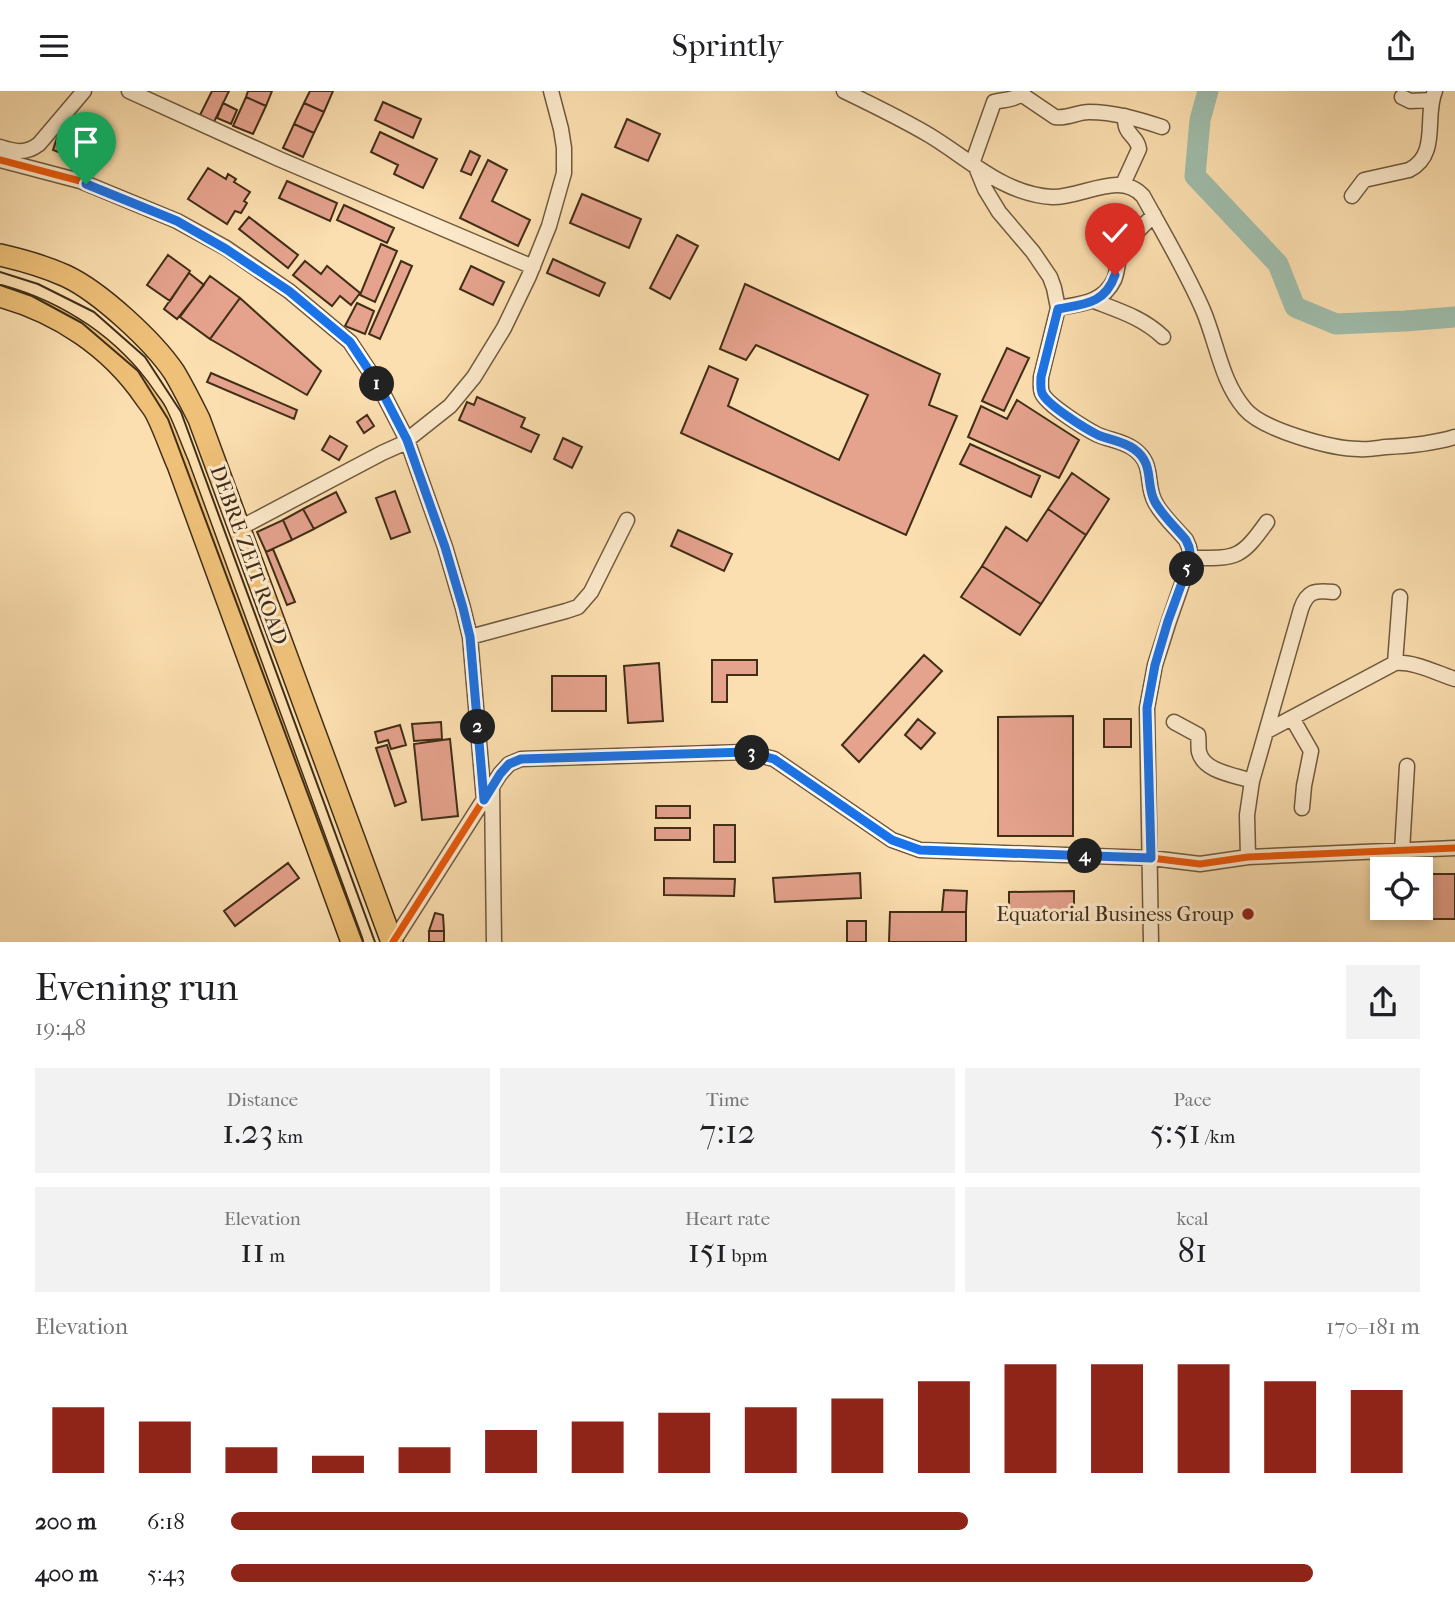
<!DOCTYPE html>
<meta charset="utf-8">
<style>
body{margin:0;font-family:"IM FELL French Canon",serif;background:#f2f2f2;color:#202124;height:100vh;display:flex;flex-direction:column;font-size:26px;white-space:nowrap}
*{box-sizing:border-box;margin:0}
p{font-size:23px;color:#757577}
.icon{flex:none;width:38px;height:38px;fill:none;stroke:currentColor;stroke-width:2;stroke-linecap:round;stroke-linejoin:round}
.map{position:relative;height:851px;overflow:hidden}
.sheet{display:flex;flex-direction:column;background:#fff;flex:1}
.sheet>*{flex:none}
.controls{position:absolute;left:1370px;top:766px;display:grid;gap:14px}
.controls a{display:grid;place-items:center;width:63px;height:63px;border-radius:0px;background:#fff;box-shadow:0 4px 10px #0003;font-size:35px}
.pin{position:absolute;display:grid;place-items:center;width:60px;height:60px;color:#fff;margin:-72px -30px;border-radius:50% 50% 50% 0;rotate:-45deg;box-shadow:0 0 7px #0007}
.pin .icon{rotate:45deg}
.km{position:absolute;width:35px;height:35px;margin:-18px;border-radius:50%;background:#222;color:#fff;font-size:19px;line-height:35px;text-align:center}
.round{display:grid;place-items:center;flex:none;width:74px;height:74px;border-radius:0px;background:#f2f2f2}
.overview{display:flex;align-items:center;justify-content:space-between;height:119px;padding:0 35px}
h1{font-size:38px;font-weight:600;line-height:52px}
.stats{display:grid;grid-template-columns:repeat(3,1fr);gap:10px;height:119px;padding:7px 35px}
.stats div{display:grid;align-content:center;border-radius:0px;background:#f2f2f2;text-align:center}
.stats b{font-size:35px;font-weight:600}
.stats small{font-size:19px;font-weight:400}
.stats p{font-size:19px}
.chart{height:196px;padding:14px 35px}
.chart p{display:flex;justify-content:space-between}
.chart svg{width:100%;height:126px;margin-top:7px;stroke:#8f2418;stroke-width:6}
ul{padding:0 35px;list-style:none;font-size:23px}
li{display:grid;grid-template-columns:112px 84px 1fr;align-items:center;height:52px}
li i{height:18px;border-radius:9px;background:#8f2418}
header{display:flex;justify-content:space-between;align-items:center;height:91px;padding:0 35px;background:#fff;font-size:32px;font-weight:600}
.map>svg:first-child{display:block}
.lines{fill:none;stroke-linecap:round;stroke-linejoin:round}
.river{stroke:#9fbdac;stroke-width:21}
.building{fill:#e5a28d;stroke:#402e17;stroke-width:2}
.street-casing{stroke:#6f5a3d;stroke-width:17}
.primary-casing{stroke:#402e17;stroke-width:24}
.street{stroke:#fdeacc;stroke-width:14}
.primary{stroke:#eec078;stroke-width:21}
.tram{stroke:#402e17;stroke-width:2}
.cycleway-casing{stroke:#fdeacc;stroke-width:11}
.cycleway{stroke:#e8590c;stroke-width:7}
.route-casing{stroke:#fff;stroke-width:14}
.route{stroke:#1a73e8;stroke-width:9}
.poi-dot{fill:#8f2418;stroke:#fdeacc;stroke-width:2.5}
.labels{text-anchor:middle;stroke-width:6;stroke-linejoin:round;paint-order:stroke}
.street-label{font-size:21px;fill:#402e17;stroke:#fdeacc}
.poi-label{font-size:21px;fill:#402e17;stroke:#fdeacc;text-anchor:end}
</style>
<header><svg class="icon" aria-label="menu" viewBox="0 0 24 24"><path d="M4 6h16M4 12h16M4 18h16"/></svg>Sprintly<svg class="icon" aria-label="share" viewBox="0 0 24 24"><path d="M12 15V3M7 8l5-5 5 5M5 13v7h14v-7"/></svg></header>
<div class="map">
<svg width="1455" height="851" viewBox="0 0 1455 851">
<rect width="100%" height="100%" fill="#fcdfb0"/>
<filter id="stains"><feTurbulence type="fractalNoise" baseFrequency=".00286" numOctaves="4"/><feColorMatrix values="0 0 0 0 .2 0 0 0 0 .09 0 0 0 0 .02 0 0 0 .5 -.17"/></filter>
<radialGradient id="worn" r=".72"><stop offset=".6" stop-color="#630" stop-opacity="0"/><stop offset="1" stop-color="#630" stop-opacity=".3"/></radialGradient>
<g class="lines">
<path class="river" d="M1208 0 1200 29 1195 85 1278 173 1295 216 1336 233 1405 230 1455 226"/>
</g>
<path class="building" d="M212 0H229L214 31 200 24Z
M248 0H272L266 15 246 6Z
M310 0H333L324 21 304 12Z
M246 6 266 15 253 43 233 35Z
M383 11 421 28 413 47 375 29Z
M223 12 237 19 231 33 217 27Z
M304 12 324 21 314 42 294 33Z
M627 28 660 43 648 70 615 56Z
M294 33 314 42 303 66 283 57Z
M88 34 98 38 94 49 83 45Z
M380 41 437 68 423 97 394 83 398 74 371 61Z
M57 47 68 51 63 63 53 59Z
M78 51 87 55 84 62 75 59Z
M470 60 480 65 471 84 461 80Z
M488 69 507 79 492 110 530 129 518 155 460 127Z
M208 77 226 88 228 83 236 88 234 91 250 101 244 110 247 112 241 122 235 120 227 133 188 108Z
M287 90 337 112 330 130 279 107Z
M582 103 641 128 629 157 570 132Z
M344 114 394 137 387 152 337 129Z
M249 126 298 164 288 177 239 138Z
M677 144 698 155 670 208 650 197Z
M381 153 397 160 375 211 360 204Z
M168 164 190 180 170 210 147 194Z
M553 168 605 192 599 205 547 182Z
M305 170 321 183 327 175 360 202 351 214 340 205 332 215 293 184Z
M401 170 412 175 380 248 369 243Z
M471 175 504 191 493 214 460 198Z
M189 182 204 194 177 228 164 218Z
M210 185 240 207 210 248 180 226Z
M745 193 940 283 929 314 957 325 906 444 681 342 709 275 738 288 728 315 839 369 868 304 756 254 746 269 720 258Z
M240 207 321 280 307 304 210 248Z
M357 212 374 220 365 243 345 235Z
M1007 257 1029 267 1004 320 982 310Z
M211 282 297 319 294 328 207 291Z
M477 306 525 327 521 336 539 344 531 361 459 329 467 311 474 314Z
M1017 309 1079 349 1059 387 968 346 981 315 1007 328Z
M367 324 374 335 364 342 357 331Z
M330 345 347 355 339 369 322 359Z
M563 347 582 356 572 377 554 368Z
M970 353 1040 385 1031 406 960 373Z
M1072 382 1109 408 1086 444 1048 418Z
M395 400 410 441 391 448 376 407Z
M336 401 346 421 314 438 303 418Z
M303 418 314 438 292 449 283 429Z
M1048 418 1086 444 1041 513 982 475 1006 436 1027 450Z
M283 429 292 449 266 461 257 441Z
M678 439 732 463 724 480 671 455Z
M273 458 295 511 287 514 266 461Z
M982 475 1041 513 1020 544 961 506Z
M924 564 942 580 859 671 842 654Z
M712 569H757V584H727V611H712Z
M659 572 663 630 628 632 624 575Z
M552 585H606V620H552Z
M1073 625V745H998V626Z
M918 628 935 642 921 658 905 644Z
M1104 628H1131V656H1104Z
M441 631 442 648 414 650 412 633Z
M400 634 406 654 391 658 388 649 378 652 375 641Z
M450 648 458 725 422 729 414 653Z
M387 654 406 711 395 715 376 657Z
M656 715H690V727H656Z
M714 734H735V771H714Z
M655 737H690V749H655Z
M288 772 299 787 235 835 224 820Z
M860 782 861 807 775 811 773 787Z
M1432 783H1455V828H1432Z
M664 787 735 788 734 805 664 804Z
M944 799 967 800 966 821H942Z
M1074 800V824H1009V801Z
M890 821H966V851H889Z
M435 822 443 824 444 840H429Z
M847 830H866V851H847Z
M429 840H444V851H429Z"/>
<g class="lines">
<g class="street-casing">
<path id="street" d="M129 0 279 68 533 176
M844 0C873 14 902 28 929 44 969 68 1003 103 1052 106 1082 107 1120 79 1143 105 1164 143 1186 180 1203 219 1217 252 1221 290 1245 318 1263 339 1332 358 1359 358 1368 359 1377 357 1386 356 1410 355 1432 353 1455 346
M1021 3 1055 26C1067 28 1077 21 1089 21 1114 21 1138 28 1162 36
M1402 6 1410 10 1432 9
M0 56C15 61 26 63 39 53L84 0
M0 69 80 90 177 130 226 157 289 200 350 251 378 293 407 349 445 456 463 517 470 546 484 709
M972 73 994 11C1004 8 1016 10 1023 0
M976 76 985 98 999 121 1033 161 1050 186 1054 197 1058 217 1041 286C1041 292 1040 297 1042 302 1047 314 1086 338 1098 344 1110 349 1123 350 1134 358 1155 373 1145 393 1155 411 1162 425 1176 437 1186 449L1189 456 1191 467 1169 530 1155 574 1147 617 1151 851
M1123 93 1139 58C1137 43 1124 46 1125 25
M1352 105 1364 89 1409 79C1440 64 1424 25 1435 0
M1094 210C1120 220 1143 227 1163 246
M1058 217C1080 213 1103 212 1114 189 1118 180 1117 170 1121 162 1128 148 1143 135 1154 124
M238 438 382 362 402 353 450 315 474 286 504 237 529 185 549 135 564 82V57L561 38 551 0
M1191 467C1236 467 1240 469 1267 431
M470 546 566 520 578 516 591 501 627 429
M1395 572 1400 506
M1292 627 1311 660 1304 695 1302 717
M1174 631 1198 644C1199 650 1198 656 1199 661 1204 681 1235 684 1252 690
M1267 640 1395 572C1414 570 1436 582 1455 588
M492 695 494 851
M1402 760 1407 675
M1248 766 1247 724 1252 690 1301 518C1307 500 1315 499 1333 501
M393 851 500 683 509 673 521 668 746 661 774 668 892 749 920 759 1151 767 1200 773 1248 766 1455 757"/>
</g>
<g class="primary-casing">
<path id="primary" d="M0 164C22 169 46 176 66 185 100 201 153 250 174 281 183 296 191 312 199 328L392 851
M0 205C58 221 111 256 145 306 149 312 154 317 157 324 165 340 171 358 178 374L352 851"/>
</g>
<use href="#street" class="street"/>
<use href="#primary" class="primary"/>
<path class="tram" d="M0 181 38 193 94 221 145 266 181 321 375 851
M0 194 32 205 82 232 138 280 168 328 363 851"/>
<g class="cycleway-casing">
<path id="cycleway" d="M0 69 80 90 177 130 226 157 289 200 350 251 378 293 407 349 445 456 463 517 470 546 484 709
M393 851 500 683 509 673 521 668 746 661 774 668 892 749 920 759 1151 767 1200 773 1248 766 1455 757"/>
</g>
<use href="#cycleway" class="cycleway"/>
</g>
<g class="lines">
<g class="route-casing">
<path id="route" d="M86 93 177 130 226 158 289 200 350 251 378 293 407 349 445 456 463 517 470 546 484 709 500 683 509 673 521 668 746 661 774 668 892 749 920 759 1151 767 1147 617 1155 574 1168 530 1191 467 1189 456 1186 449C1177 438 1162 424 1155 411 1145 393 1155 373 1134 358 1123 350 1110 349 1098 344 1086 338 1047 314 1042 302 1040 297 1041 292 1041 286L1058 218C1084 213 1105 213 1115 184"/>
</g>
<use href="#route" class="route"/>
</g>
<circle class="poi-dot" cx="1248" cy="823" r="7"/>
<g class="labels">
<g class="street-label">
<text transform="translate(249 464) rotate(70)" y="7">DEBRE ZEIT ROAD</text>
</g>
<g class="poi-label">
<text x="1234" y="830">Equatorial Business Group</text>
</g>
</g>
<rect width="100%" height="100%" filter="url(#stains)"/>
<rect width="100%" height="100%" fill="url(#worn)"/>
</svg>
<div class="controls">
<a><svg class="icon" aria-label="locate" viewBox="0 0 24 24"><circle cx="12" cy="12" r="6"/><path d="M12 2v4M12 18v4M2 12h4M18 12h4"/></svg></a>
</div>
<div class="pin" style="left:86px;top:93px;background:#1e9e55"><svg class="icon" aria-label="arrive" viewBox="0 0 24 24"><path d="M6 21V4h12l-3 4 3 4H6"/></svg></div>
<div class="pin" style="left:1115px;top:184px;background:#d93025"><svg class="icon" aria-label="check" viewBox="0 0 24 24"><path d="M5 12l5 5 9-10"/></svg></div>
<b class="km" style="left:377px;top:293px">1</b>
<b class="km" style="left:478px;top:636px">2</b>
<b class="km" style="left:752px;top:662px">3</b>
<b class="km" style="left:1085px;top:765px">4</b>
<b class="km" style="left:1187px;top:478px">5</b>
</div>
<section class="sheet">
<div class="overview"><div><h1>Evening run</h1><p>19:48</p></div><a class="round"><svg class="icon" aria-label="share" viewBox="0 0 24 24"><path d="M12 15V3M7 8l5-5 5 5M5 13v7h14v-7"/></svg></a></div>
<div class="stats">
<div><p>Distance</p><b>1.23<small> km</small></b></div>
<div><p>Time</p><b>7:12</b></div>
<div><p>Pace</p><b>5:51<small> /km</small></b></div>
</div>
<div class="stats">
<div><p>Elevation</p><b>11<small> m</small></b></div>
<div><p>Heart rate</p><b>151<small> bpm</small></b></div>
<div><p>kcal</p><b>81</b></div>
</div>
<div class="chart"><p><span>Elevation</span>170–181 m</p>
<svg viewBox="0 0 160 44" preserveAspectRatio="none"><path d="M5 44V21M15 44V26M25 44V35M35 44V38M45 44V35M55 44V29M65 44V26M75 44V23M85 44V21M95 44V18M105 44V12M115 44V6M125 44V6M135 44V6M145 44V12M155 44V15"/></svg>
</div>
<ul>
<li><b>200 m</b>6:18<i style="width:62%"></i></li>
<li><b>400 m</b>5:43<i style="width:91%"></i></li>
</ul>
</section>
